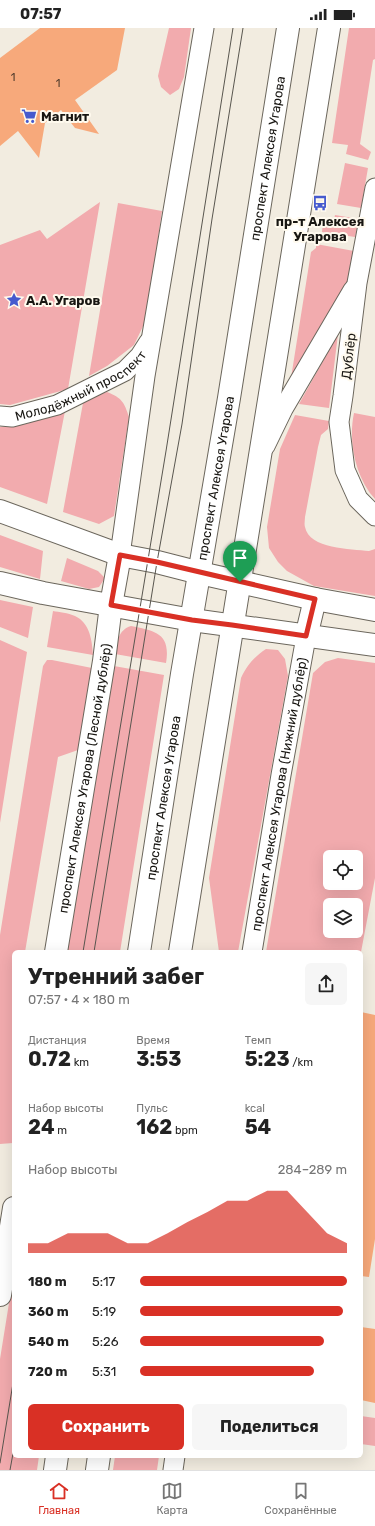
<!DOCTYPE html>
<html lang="ru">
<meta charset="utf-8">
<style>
body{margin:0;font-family:Rubik,sans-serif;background:#f6f6f6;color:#222;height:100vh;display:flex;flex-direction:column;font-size:15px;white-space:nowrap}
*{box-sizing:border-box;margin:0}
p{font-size:13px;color:#767676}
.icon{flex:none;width:22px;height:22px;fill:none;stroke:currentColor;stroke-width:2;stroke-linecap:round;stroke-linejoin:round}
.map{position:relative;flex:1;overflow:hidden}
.panel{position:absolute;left:12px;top:922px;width:351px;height:508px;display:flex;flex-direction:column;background:#fff;border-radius:6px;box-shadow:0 4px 16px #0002}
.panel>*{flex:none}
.buttons{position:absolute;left:323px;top:822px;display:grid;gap:8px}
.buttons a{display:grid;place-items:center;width:40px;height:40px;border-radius:6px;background:#fff;box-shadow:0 4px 16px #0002;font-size:20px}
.pin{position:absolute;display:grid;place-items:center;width:34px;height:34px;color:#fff;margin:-41px -17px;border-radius:50% 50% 50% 0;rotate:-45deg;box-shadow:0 0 4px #0007}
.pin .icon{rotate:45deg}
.round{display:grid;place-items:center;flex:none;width:42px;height:42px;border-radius:6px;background:#f6f6f6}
.head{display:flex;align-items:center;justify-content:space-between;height:68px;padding:0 16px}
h1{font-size:22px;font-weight:700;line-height:30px}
.stats{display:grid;grid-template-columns:repeat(3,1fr);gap:6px;height:68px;padding:4px 16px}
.stats div{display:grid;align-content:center}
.stats b{font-size:20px;font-weight:700}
.stats small{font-size:11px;font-weight:400}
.stats p{font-size:11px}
.chart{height:112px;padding:8px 16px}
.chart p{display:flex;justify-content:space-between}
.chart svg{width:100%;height:72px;margin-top:4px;fill:#d93025;opacity:.7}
.cta{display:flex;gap:8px;margin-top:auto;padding:8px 16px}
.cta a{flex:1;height:46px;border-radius:6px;background:#d93025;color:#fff;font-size:16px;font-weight:700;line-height:46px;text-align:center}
.cta a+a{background:#f6f6f6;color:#222}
ul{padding:0 16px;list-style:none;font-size:13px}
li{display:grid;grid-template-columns:64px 48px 1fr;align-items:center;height:30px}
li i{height:10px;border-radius:5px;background:#d93025}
.status{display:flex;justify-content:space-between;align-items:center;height:28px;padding:0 20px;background:#fff;direction:ltr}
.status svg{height:11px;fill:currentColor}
.tabs{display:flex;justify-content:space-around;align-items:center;height:56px;border-top:1px solid #e0e0e0;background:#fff;font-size:11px;color:#767676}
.tabs a{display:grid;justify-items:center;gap:2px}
.tabs .selected{color:#d93025}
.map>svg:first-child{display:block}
.green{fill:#f2abae;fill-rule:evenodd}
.building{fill:#f7a97b}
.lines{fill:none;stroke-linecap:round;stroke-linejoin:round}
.minor-casing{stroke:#6b665c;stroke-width:21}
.tertiary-casing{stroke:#6b665c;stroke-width:24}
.secondary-casing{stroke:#6b665c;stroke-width:24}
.primary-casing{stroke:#6b665c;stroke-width:24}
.minor{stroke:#fff;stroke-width:19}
.tertiary{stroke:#fff;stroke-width:22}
.secondary{stroke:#fff;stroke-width:22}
.primary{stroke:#fff;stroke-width:22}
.tram{stroke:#59564f;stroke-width:1}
.route-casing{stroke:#fff;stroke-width:8}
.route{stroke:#d93025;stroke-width:5}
.labels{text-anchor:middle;stroke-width:4;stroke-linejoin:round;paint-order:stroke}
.number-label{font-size:11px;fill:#503b2c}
.poi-label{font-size:13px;font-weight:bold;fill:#181612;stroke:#fffaee;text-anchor:start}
.street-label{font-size:13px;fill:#181612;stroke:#fffaee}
</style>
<div class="status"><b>07:57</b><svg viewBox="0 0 49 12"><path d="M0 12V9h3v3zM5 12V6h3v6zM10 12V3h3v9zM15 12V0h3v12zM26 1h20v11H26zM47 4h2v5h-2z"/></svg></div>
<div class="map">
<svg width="375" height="1442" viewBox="0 0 375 1442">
<rect width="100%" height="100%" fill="#f2ece0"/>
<path class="green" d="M169 0H191L184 49 179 61 170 67 161 59 158 48Z
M349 0H375V31L373 32 360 116 371 124 368 132 346 126 348 117 332 115Z
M345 135 368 140 361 180 337 176Z
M100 174 68 361 10 377 0 376V217L40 202 47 211Z
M118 175 162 183 146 292 134 317 107 338 89 348Z
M335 187 359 191 355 209 322 204 323 194 333 196Z
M316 216 354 223 348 252 291 350 311 224 316 220Z
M338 306 329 380 299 376Z
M107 364C122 370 124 374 129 389L114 488 99 496 63 484 83 375 97 367Z
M65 383 47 476 0 459V399L26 396Z
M354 385 375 389V471C355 449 348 413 354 385Z
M295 387 329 393 328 401 321 407 318 419 305 489C305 492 304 496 305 499 309 521 351 521 369 523L375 521V568L314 558 287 543 278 534 269 520 267 499 280 421Z
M0 507 43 523 40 551 0 539Z
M67 530 98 543 105 550 99 559 89 561 61 553Z
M0 572 33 579 28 610 0 599Z
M53 583C59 584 68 585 75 588 90 595 92 612 93 627L47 619Z
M131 598C155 603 171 605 166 635L115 626C117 614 118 602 131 598Z
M0 612 27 624 0 795Z
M266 621 278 622 285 631 288 648 238 924H219L209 850 241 650C247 637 254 629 266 621Z
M338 630 375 635V850L361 924H266L313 645 325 634ZM330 829H356V855H330ZM330 877H356V903H330Z
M47 632H52L92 640 78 722 58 729 25 924H14V998L12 1010 14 1011V1107L13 1115 0 1116V907L43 638Z
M114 638 164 647 120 924H66Z
M14 1244V1428H39L37 1442H0V1331Z
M361 1388 375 1390V1418L361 1416Z
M115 1428H159L157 1442H113Z"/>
<path class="building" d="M40 0H125L117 42 75 72 99 106 75 100 61 82 45 95 39 130 18 103 0 118V30Z
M361 984 375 987V1211L369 1249 361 1248Z
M361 1299 375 1301V1375L361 1372Z"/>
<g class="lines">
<g class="minor-casing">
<g id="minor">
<path d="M375 160 357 255 343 368 339 394 345 442 358 471 375 488"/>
<path id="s1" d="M0 388 12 389 57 377 125 343 140 328 149 314"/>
<path d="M265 418 283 381 353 262"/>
<path d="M120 527 145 348 204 0"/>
<path id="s2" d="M252 924 281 747 306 609"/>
<path d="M173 1442 175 1428"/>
</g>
</g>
<g class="tertiary-casing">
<g id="tertiary">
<path id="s3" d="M56 924 104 633 111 577 120 527"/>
<path d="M0 1267 14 1180"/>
</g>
</g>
<g class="secondary-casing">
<path id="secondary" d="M0 483 120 527 157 534 200 545
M0 555 43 565 192 592"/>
</g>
<g class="primary-casing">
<g id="primary">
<path d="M200 545 315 571 375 582"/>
<path d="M192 592 375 617"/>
<path d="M306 609 315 571"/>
<path id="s4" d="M139 924 182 646 229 370 288 0"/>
<path d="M180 924 329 0"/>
<path d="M55 1442 57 1428"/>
<path d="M97 1442 99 1428"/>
</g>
</g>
<use href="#minor" class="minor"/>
<use href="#tertiary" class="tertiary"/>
<use href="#secondary" class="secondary"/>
<use href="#primary" class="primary"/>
<path class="tram" d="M83 924 166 423 233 0
M94 924 157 534 182 396 212 191 243 0
M0 1435 14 1349
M10 1442 14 1420"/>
</g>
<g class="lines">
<g class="route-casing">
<path id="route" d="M120 527 157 534 315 571 306 608 232 597 192 592 111 577Z"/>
</g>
<use href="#route" class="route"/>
</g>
<defs>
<g id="supermarket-bare" transform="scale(1.2)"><path d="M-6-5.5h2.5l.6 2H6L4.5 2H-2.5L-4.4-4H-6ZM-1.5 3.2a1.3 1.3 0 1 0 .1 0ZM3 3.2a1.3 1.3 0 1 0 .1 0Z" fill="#465ace" stroke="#fffaee" stroke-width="2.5" paint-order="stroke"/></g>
<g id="bus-bare" transform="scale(1.2)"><path d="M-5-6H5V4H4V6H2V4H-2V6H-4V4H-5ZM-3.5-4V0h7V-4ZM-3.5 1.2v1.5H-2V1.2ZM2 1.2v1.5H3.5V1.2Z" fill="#465ace" stroke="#fffaee" stroke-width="2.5" paint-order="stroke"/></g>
<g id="sight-bare" transform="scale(1.2)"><path d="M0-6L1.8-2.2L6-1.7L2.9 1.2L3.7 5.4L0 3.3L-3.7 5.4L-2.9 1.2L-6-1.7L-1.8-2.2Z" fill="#465ace" stroke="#fffaee" stroke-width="2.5" paint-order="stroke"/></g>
</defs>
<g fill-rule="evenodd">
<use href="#supermarket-bare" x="29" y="88"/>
<use href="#bus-bare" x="320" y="175"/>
<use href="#sight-bare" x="14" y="272"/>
</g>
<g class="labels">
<g class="number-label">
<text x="13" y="53">1</text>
<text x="58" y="59">1</text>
</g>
<g class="poi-label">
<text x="41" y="93">Магнит</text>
<text x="320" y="198" text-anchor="middle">пр-т Алексея<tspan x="320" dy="15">Угарова</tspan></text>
<text x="26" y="277">А.А. Угаров</text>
</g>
<g class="street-label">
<text dy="5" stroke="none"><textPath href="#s4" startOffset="804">проспект Алексея Угарова</textPath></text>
<text transform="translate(348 328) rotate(-83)" y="5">Дублёр</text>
<text dy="5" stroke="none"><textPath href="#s1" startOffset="88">Молодёжный проспект</textPath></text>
<text dy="5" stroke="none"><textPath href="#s4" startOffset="480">проспект Алексея Угарова</textPath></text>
<text dy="5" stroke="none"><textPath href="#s3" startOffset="176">проспект Алексея Угарова (Лесной дублёр)</textPath></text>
<text dy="5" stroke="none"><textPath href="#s2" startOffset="160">проспект Алексея Угарова (Нижний дублёр)</textPath></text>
<text dy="5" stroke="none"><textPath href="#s4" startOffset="156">проспект Алексея Угарова</textPath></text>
</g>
</g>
</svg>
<div class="buttons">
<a><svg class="icon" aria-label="locate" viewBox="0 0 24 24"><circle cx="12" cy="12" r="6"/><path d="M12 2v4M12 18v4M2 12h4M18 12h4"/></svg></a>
<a><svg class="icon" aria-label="layers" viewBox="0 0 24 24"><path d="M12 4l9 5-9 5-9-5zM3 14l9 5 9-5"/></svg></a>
</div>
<div class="pin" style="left:240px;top:554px;background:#1e9e55"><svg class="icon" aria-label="arrive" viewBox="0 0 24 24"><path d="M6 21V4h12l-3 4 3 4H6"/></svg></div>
<section class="panel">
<div class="head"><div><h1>Утренний забег</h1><p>07:57 · 4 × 180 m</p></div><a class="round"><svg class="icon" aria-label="share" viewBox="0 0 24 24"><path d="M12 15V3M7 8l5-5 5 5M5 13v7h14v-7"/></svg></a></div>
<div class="stats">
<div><p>Дистанция</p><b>0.72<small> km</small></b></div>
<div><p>Время</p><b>3:53</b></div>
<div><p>Темп</p><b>5:23<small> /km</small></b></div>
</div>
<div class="stats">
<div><p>Набор высоты</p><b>24<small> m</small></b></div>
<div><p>Пульс</p><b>162<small> bpm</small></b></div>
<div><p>kcal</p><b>54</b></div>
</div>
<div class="chart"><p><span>Набор высоты</span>284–289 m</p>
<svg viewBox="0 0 160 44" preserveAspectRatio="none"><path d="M0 44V38L10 38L20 32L30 32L40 32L50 38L60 38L70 32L80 25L90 19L100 12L110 12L120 6L130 6L140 19L150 32L160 38V44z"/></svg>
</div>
<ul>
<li><b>180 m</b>5:17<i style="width:100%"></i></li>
<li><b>360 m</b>5:19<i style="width:98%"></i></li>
<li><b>540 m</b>5:26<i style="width:89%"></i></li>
<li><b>720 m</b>5:31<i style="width:84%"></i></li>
</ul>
<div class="cta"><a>Сохранить</a><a>Поделиться</a></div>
</section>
</div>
<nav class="tabs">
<a class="selected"><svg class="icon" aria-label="home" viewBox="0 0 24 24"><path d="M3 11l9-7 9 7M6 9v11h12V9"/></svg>Главная</a>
<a><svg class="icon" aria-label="map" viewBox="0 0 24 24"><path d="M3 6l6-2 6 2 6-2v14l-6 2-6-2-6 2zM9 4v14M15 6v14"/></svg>Карта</a>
<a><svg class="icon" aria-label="saved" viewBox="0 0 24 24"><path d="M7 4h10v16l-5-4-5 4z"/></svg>Сохранённые</a>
</nav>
